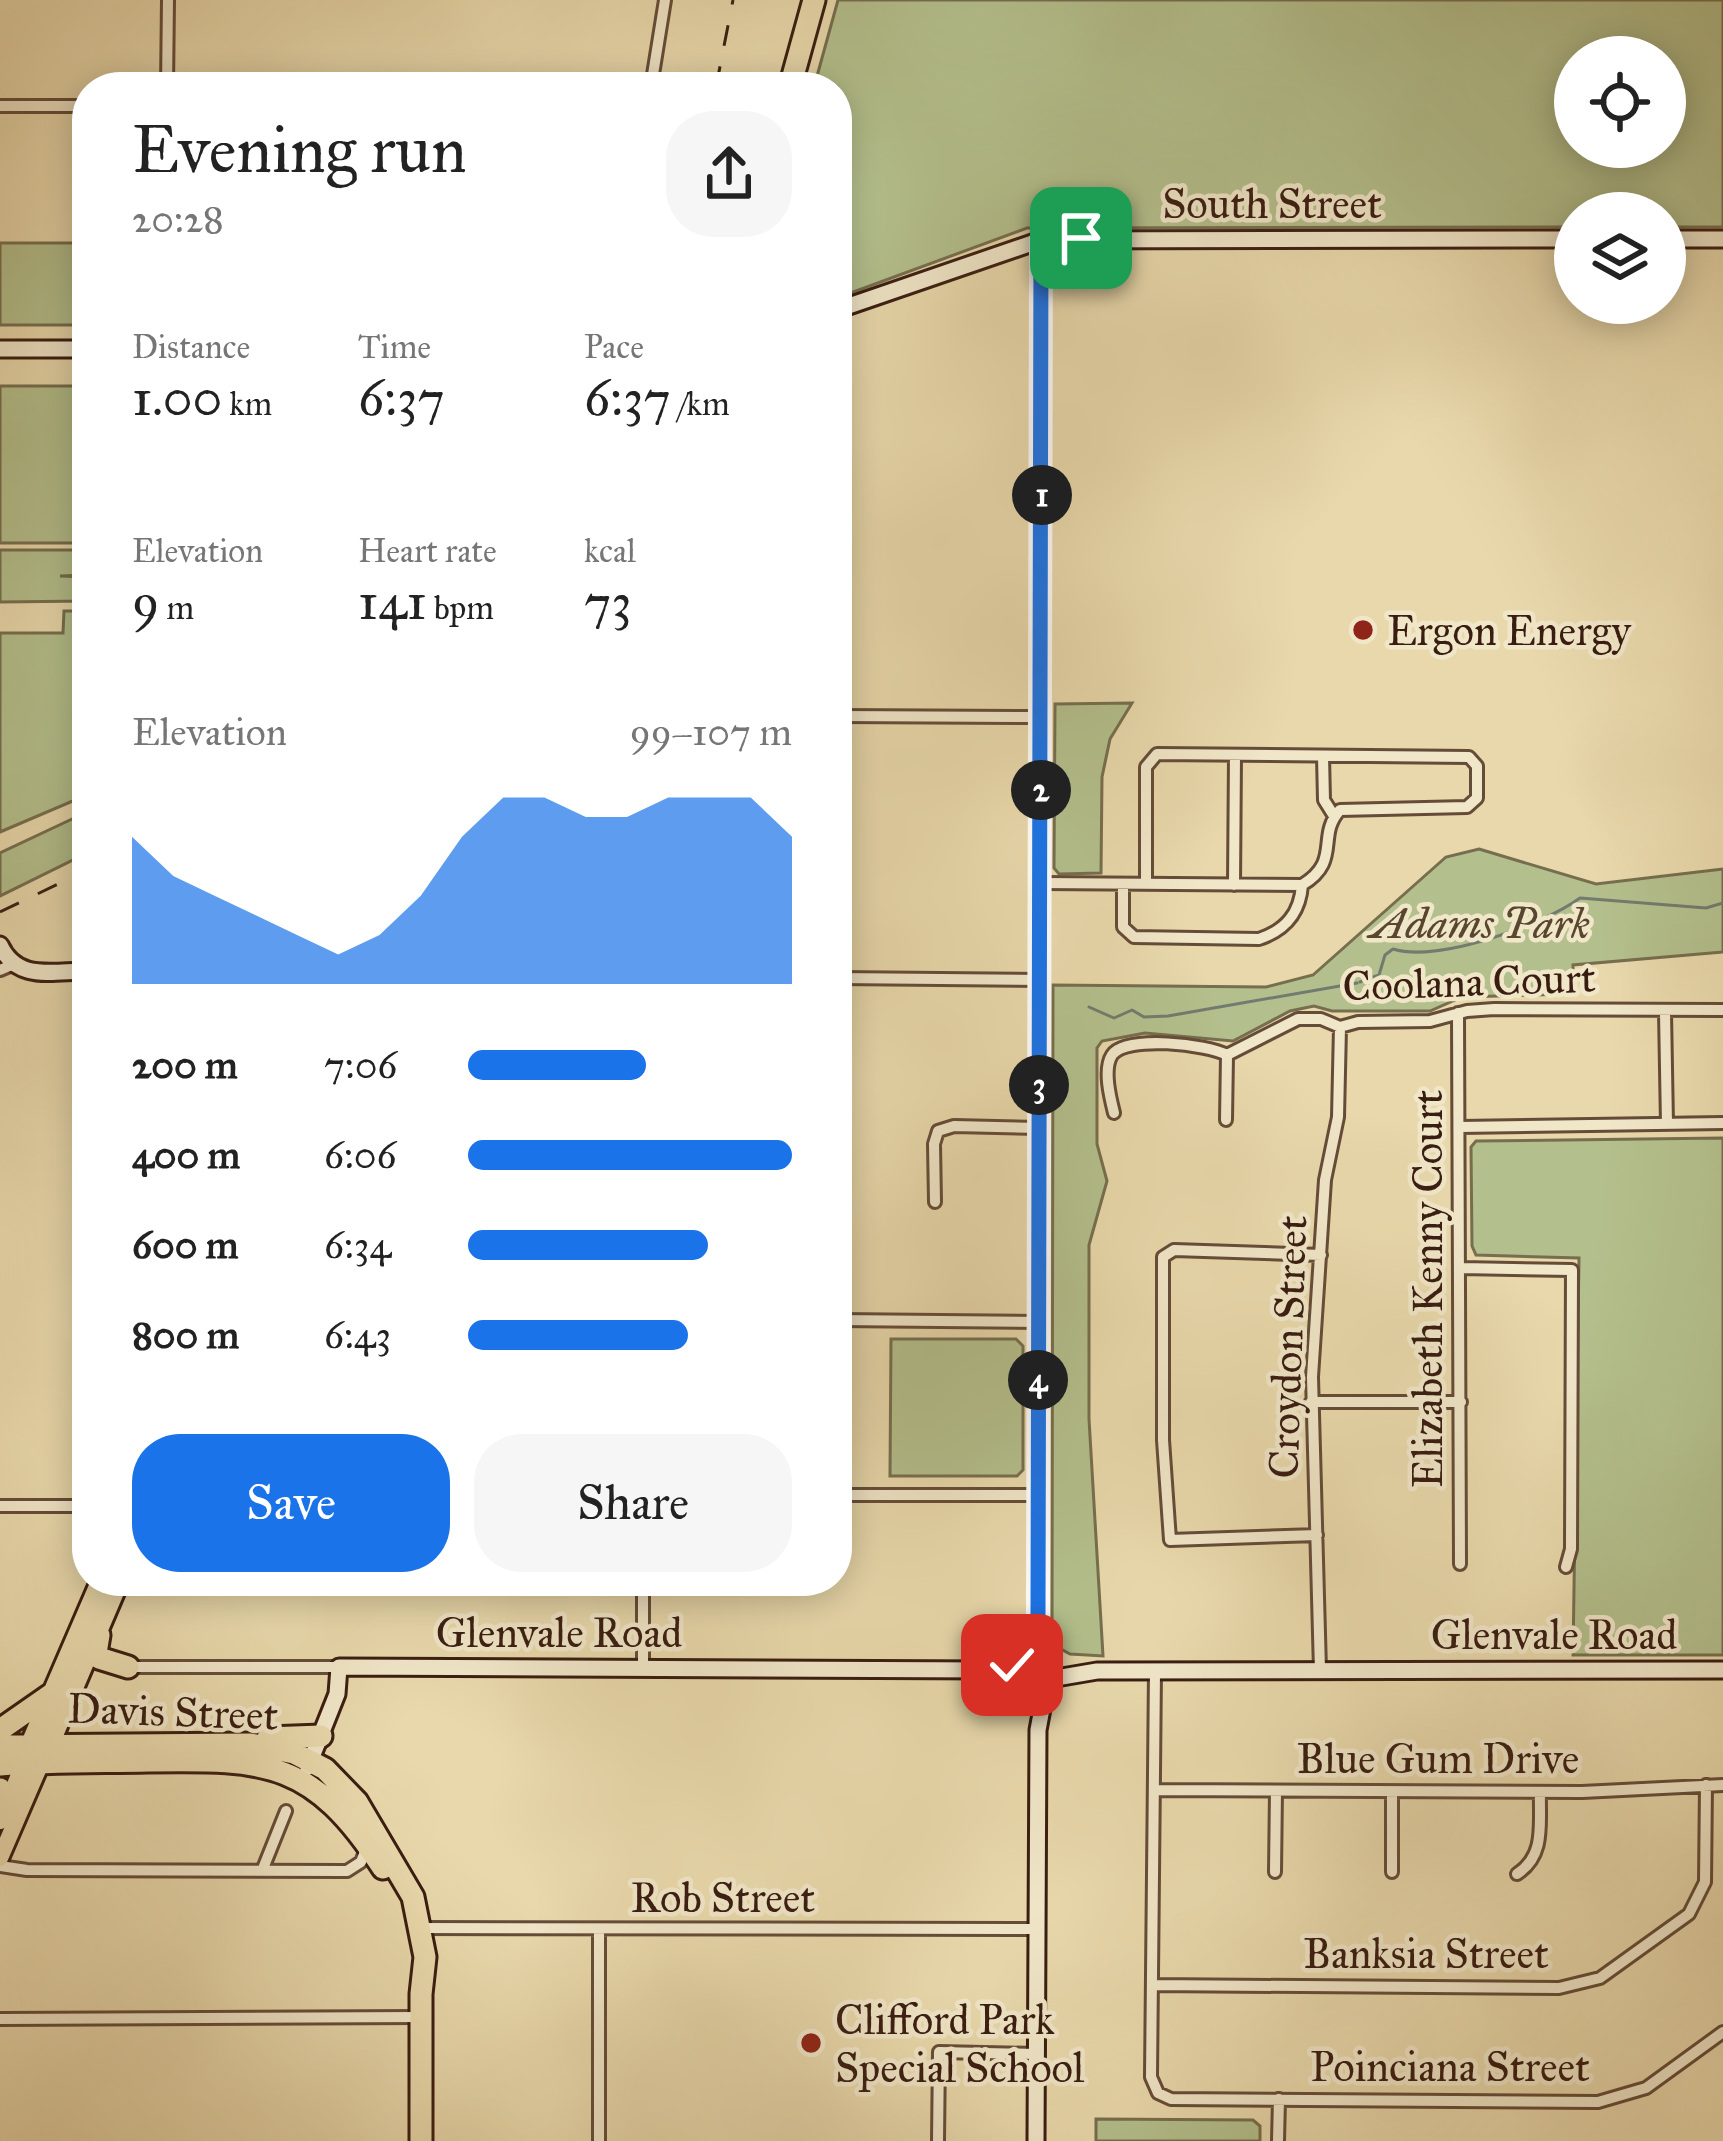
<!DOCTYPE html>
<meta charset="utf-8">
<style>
body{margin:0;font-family:"IM FELL Great Primer",serif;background:#f6f6f6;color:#222;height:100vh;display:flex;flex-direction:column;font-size:45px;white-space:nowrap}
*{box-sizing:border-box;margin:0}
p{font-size:39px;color:#767676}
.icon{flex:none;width:66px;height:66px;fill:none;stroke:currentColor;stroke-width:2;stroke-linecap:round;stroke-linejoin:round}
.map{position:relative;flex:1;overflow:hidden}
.drawer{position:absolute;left:72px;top:72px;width:780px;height:1524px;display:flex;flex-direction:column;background:#fff;border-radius:48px;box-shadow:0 6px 30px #0003}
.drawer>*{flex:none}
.controls{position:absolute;left:1554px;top:36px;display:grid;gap:24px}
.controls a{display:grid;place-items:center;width:132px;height:132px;border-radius:50%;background:#fff;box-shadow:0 6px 30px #0003;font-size:60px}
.pin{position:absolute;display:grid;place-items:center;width:102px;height:102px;color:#fff;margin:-51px;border-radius:24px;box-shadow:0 6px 18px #0006}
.km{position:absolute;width:60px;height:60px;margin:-30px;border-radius:50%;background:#222;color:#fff;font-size:33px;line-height:60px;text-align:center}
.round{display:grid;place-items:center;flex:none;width:126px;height:126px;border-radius:48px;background:#f6f6f6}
.overview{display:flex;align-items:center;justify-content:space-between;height:204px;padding:0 60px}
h1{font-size:66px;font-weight:600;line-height:90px}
.metrics{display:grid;grid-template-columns:repeat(3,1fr);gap:18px;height:204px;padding:12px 60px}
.metrics div{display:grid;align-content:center}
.metrics b{font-size:51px;font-weight:600}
.metrics small{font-size:33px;font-weight:400}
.metrics p{font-size:33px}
.chart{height:336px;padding:24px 60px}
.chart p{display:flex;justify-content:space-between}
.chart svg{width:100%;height:216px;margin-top:12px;fill:#1a73e8;opacity:.7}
.primary-button{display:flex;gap:24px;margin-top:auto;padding:24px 60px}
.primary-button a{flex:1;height:138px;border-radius:48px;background:#1a73e8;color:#fff;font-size:48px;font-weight:600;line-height:138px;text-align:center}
.primary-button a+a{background:#f6f6f6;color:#222}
ul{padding:0 60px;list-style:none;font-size:39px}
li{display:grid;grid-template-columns:192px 144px 1fr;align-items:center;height:90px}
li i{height:30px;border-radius:15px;background:#1a73e8}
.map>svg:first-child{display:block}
.green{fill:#b3bf8c;stroke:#766e4e;stroke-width:3;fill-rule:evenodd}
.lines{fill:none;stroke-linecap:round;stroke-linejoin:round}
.stream{stroke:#727b6f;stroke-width:3}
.street-casing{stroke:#654c38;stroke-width:16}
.secondary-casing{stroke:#391d11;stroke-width:21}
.primary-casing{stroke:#391d11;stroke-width:22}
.highway-casing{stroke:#391d11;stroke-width:27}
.street{stroke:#f0e6c8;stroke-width:10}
.secondary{stroke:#f0e6c8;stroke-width:15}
.primary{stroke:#e8d8ab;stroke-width:16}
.highway{stroke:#e8d8ab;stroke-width:21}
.rail{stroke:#391d11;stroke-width:3;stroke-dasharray:21 21;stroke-linecap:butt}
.route-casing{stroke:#fff;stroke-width:24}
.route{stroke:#1a73e8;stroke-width:15}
.poi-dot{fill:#8f2418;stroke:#f0e6c8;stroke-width:4.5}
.labels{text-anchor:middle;stroke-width:9;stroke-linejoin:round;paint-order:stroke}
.street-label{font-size:42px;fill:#391d11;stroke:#f0e6c8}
.poi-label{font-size:42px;fill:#391d11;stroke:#f0e6c8;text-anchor:start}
.park-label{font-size:42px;font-style:italic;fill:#584630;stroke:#f0e6c8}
</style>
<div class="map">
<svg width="1723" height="2141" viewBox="0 0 1723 2141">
<rect width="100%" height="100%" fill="#e8d8ab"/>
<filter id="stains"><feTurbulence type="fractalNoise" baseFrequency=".00167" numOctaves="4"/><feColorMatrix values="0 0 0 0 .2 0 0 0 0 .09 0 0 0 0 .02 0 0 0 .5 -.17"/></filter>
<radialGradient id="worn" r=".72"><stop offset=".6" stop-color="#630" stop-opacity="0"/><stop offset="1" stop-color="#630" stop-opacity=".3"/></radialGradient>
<path class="green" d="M838 0H1723V227H1665V213H1575V227L1027 228 837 298V87H814ZM1575 57H1665V147H1575Z
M0 243H87V325H0Z
M0 386H87V543H0Z
M0 550H87V575L60 576 87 577V601L0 602Z
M64 611H87V795L0 832V633H63Z
M1132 703 1110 739 1102 777 1101 873 1059 874 1054 868 1055 704Z
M87 812V853L0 896V853Z
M1479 849 1596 884 1723 869V952L1573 965V990L1569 994 1462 997 1430 1011H1332L1314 1006 1290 1011 1233 1041 1145 1033 1102 1041 1097 1048V1144L1107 1181 1089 1245V1419L1103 1656 1070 1654 1052 1644 1053 985 1266 987 1313 975 1446 857Z
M1723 1138V1655H1573L1579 1258 1476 1255 1472 1246 1471 1147 1476 1141Z
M891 1339H1016L1023 1346V1470L1017 1476H890Z
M1096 2119 1253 2120 1260 2126V2141H1096Z"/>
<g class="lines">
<path class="stream" d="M1360 982 1379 975 1385 955 1393 949C1438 963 1543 925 1580 898L1706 908 1723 903
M1089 1007 1114 1018 1132 1010 1144 1017 1168 1016 1357 983"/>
<g class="street-casing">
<path id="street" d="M167 87 168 0
M651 87 665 0
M0 106H87
M837 716 1041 717
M1323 756 1324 800 1334 816
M1042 883 1302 885C1342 861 1316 836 1340 810L1467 807 1477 798V766L1469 757 1157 754 1146 767V884
M1123 884V927L1134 937 1259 939C1286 930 1300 913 1302 885
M1234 885 1235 755
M0 970 12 965
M837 978 1042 980
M1665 1012 1667 1124
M1458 1013 1460 1564
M1227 1055 1298 1019H1321L1340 1027 1358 1022 1430 1021 1467 1011 1494 1009 1723 1010
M1114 1113C1110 1097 1103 1069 1112 1055 1126 1035 1207 1044 1227 1055
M1226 1120 1227 1055
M1460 1127 1723 1123
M935 1202 934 1144 938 1131 954 1126 1039 1128
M1461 1268 1572 1270 1571 1549 1566 1567
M837 1320 1039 1322
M1311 1402H1461
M837 1495H1038
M0 1506H87
M1317 1535 1170 1540 1163 1440V1257L1174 1250 1321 1255
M643 1581V1669
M128 1667H339
M1320 1670 1312 1377 1325 1180 1338 1117 1340 1027
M1155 1671 1151 2077 1158 2093 1171 2099 1598 2102 1646 2088 1723 2032
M1154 1790 1582 1792 1723 1785
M0 1866 27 1870 347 1871 361 1862 366 1849
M262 1871 286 1811
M1275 1872 1276 1791
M1392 1872V1792
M1517 1874C1546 1855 1539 1824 1540 1792
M416 1928 1037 1929
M1153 1985 1559 1988 1600 1978 1689 1914 1705 1882 1706 1785
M0 2019 421 2017
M599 2141V1930
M938 2141 939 2052 1036 2054
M1278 2141 1279 2099"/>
</g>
<g class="secondary-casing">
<path id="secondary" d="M1665 239H1723
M837 310 1041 240 1575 239
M0 349H87
M0 945C17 982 52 971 87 971
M1029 1660 1041 1657 1050 1662 1053 1671 1047 1682 1030 1683 1024 1670 1038 1615 1041 240
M1050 1679 1097 1671 1723 1670
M308 1767 337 1694 339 1667 990 1670 1019 1675 1028 1680
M1036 2141 1038 1730 1047 1682"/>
</g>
<g class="primary-casing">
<path id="primary" d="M0 1821 24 1763
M0 1858 41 1763"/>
</g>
<g class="highway-casing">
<path id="highway" d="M790 87 814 0
M99 1635 96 1653 99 1658 128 1667
M0 1730 53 1693
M268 1738 321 1736
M0 1746 250 1744 294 1753 325 1769 357 1802 413 1897 425 1957 421 1994V2141
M26 1757 102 1581
M43 1757 118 1581
M0 1765C49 1761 99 1762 148 1761 269 1759 313 1761 383 1868
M0 1789 8 1803"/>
</g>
<use href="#street" class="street"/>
<use href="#secondary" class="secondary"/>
<use href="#primary" class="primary"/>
<use href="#highway" class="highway"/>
<path class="rail" d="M716 87 733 0
M0 912 87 870"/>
</g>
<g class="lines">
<g class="route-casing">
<path id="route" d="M1012 1665 1029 1660 1038 1615 1041 240 1081 238"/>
</g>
<use href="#route" class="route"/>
</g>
<g class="poi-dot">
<circle cx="1363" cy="630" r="12"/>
<circle cx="811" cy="2043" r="12"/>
</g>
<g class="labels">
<g class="street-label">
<text x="1272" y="218">South Street</text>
<text transform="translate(1469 981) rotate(-2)" y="15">Coolana Court</text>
<text transform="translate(1427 1289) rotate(-90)" y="15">Elizabeth Kenny Court</text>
<text transform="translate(1287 1347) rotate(-88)" y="15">Croydon Street</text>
<text x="559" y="1647">Glenvale Road</text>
<text x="1554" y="1649">Glenvale Road</text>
<text transform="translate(173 1711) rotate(2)" y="15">Davis Street</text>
<text x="1438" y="1773">Blue Gum Drive</text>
<text x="723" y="1912">Rob Street</text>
<text x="1426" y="1968">Banksia Street</text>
<text x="1450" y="2081">Poinciana Street</text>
</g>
<g class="poi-label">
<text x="1387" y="645">Ergon Energy</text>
<text x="835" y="2034">Clifford Park<tspan x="835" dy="48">Special School</tspan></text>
</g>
<g class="park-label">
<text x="1480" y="938">Adams Park</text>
</g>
</g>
<rect width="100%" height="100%" filter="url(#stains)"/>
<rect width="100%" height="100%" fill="url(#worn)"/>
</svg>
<div class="controls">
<a><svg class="icon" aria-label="locate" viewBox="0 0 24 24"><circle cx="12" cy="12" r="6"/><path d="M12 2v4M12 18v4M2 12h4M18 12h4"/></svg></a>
<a><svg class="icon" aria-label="layers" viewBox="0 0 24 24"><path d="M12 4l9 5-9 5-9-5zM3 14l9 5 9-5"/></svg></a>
</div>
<div class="pin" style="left:1081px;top:238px;background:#1e9e55"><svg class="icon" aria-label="arrive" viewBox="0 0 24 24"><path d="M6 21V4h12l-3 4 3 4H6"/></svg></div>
<div class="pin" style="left:1012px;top:1665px;background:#d93025"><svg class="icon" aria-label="check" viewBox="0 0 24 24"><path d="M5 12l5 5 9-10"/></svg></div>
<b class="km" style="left:1042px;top:495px">1</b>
<b class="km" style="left:1041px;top:790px">2</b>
<b class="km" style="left:1039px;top:1085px">3</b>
<b class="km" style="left:1038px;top:1380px">4</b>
<section class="drawer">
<div class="overview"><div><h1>Evening run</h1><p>20:28</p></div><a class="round"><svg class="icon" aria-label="share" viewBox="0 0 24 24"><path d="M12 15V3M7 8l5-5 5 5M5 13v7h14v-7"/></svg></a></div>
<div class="metrics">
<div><p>Distance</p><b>1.00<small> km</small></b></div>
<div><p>Time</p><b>6:37</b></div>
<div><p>Pace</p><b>6:37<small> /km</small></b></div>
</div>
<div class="metrics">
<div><p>Elevation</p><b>9<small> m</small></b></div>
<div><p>Heart rate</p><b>141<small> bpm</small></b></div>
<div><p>kcal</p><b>73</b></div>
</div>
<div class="chart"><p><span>Elevation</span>99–107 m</p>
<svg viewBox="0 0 160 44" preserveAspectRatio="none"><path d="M0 44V14L10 22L20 26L30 30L40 34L50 38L60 34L70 26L80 14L90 6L100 6L110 10L120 10L130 6L140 6L150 6L160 14V44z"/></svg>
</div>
<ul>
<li><b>200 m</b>7:06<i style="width:55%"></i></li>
<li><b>400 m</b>6:06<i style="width:100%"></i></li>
<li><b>600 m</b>6:34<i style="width:74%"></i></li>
<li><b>800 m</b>6:43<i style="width:68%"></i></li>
</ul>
<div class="primary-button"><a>Save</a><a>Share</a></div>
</section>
</div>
